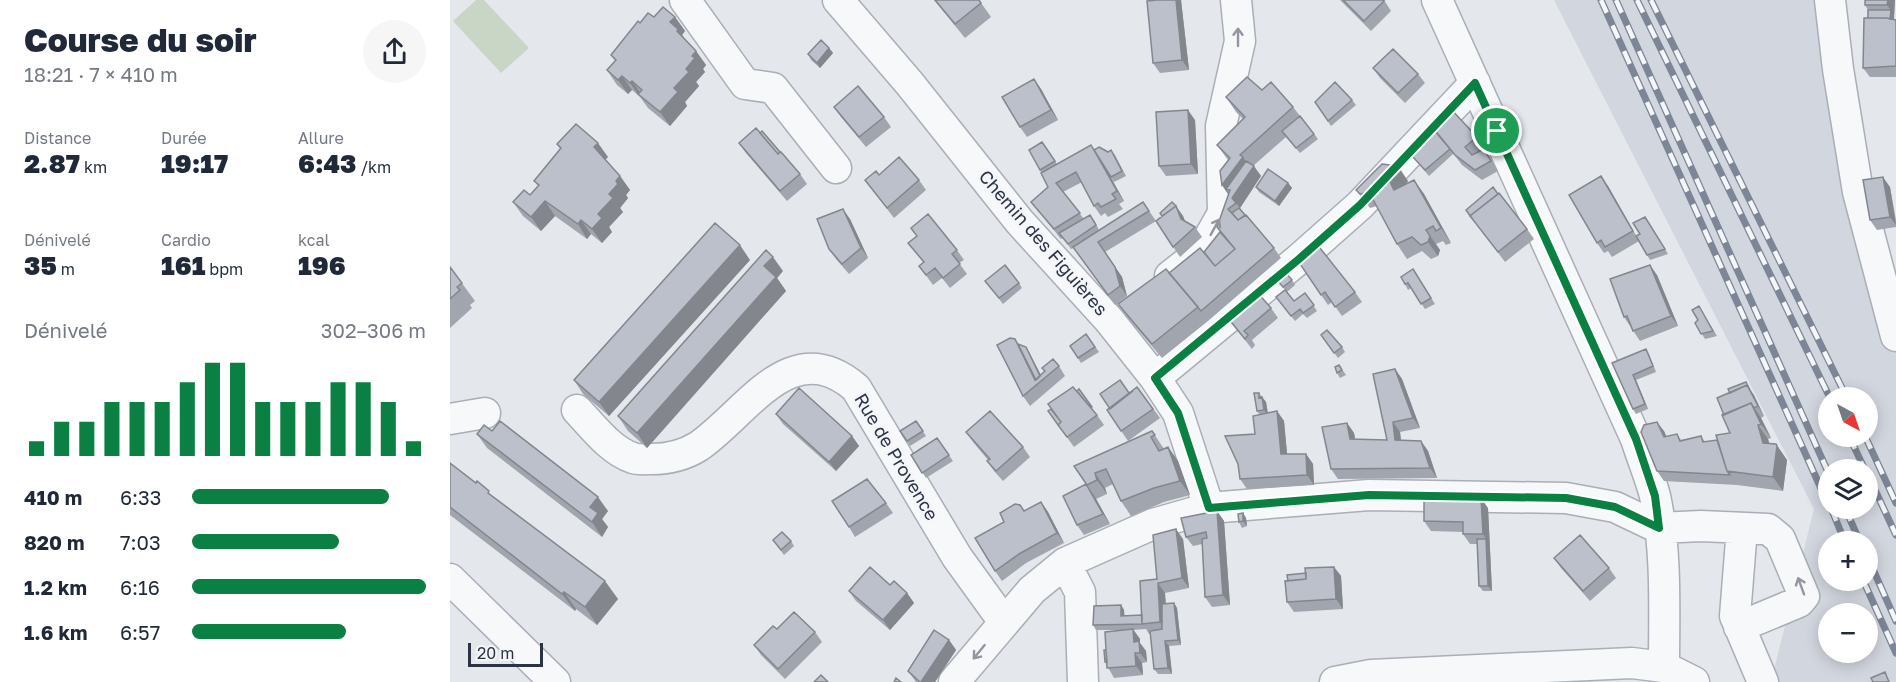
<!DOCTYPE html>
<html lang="fr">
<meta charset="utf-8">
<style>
body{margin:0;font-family:"Golos Text",sans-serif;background:#f6f6f7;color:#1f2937;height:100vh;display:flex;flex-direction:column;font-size:22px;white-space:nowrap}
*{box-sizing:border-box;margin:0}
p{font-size:20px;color:#747a83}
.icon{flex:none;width:33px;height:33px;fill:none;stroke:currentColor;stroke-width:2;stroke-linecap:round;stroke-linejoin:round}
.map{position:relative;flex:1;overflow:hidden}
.panel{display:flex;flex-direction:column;background:#fff;width:450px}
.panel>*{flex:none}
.needle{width:39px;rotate:140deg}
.controls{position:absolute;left:1368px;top:387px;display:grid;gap:12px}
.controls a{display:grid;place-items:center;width:60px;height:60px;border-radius:50%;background:#fff;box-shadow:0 3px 15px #0003;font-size:30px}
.scale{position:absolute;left:18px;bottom:15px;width:75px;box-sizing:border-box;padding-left:6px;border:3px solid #2b3445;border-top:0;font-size:16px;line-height:21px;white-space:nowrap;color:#2b3445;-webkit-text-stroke:4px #f4f6f9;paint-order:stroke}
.pin{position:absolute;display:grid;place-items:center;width:51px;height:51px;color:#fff;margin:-26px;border:3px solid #fff;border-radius:50%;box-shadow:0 2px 6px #0007}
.round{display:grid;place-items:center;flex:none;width:63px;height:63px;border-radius:32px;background:#f6f6f7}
.overview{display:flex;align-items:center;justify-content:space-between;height:102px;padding:0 24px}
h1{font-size:33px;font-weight:800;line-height:45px}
.stats{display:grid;grid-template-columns:repeat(3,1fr);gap:9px;height:102px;padding:6px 24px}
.stats div{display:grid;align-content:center}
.stats b{font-size:26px;font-weight:800}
.stats small{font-size:16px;font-weight:400}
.stats p{font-size:16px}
.chart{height:168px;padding:12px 24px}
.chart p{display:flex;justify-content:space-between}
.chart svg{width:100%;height:108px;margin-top:6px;stroke:#0b8043;stroke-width:6}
ul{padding:0 24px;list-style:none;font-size:20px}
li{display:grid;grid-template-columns:96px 72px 1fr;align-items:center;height:45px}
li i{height:15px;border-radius:8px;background:#0b8043}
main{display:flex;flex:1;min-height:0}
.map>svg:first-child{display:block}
.built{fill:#d2d6de;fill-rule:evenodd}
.green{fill:#c9d6c5}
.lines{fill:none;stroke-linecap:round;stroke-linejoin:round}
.minor-casing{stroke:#a9aeb7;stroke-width:33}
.minor{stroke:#f7f8fa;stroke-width:30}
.rail-casing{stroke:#7d8696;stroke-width:7}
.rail{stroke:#f4f6f9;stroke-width:4.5;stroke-dasharray:14;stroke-linecap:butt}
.wall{fill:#a1a5ae}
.shaded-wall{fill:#83868d}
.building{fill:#bbc0ca;stroke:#83868d;stroke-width:1.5}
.oneway{stroke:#9196a0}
.route-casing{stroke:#fff;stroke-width:12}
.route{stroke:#0b8043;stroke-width:8}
.labels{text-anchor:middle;stroke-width:6;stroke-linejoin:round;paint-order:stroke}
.street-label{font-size:18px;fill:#2b3445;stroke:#f4f6f9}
</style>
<main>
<section class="panel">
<div class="overview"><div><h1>Course du soir</h1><p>18:21 · 7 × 410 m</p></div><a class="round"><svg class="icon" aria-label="share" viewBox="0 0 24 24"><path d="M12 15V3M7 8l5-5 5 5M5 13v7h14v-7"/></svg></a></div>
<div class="stats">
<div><p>Distance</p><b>2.87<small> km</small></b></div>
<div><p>Durée</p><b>19:17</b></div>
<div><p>Allure</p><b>6:43<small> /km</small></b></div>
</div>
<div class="stats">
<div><p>Dénivelé</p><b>35<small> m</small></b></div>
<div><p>Cardio</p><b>161<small> bpm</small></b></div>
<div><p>kcal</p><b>196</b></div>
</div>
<div class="chart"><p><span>Dénivelé</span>302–306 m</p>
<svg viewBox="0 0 160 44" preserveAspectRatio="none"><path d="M5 44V38M15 44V30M25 44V30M35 44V22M45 44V22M55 44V22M65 44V14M75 44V6M85 44V6M95 44V22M105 44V22M115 44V22M125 44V14M135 44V14M145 44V22M155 44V38"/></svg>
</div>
<ul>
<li><b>410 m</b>6:33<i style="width:84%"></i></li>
<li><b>820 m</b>7:03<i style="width:63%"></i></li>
<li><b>1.2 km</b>6:16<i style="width:100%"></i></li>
<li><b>1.6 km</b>6:57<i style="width:66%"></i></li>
</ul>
</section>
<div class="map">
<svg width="1446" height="682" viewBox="0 0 1446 682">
<rect width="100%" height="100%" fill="#e4e7ec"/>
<path class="built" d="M1104 0H1391L1446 341V682H1321L1364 509ZM1378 398H1418V436H1378ZM1378 470H1418V508H1378ZM1378 542H1418V580H1378ZM1378 614H1418V652H1378Z"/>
<path class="green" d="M26 0H34L79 48 51 73 3 21Z"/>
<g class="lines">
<g class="minor-casing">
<path id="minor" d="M235 0 295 84 323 88 386 168
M388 0 460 84 569 221 659 320 705 378 728 413 759 508
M987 0 1186 439C1192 458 1200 477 1205 496 1217 551 1214 611 1214 667
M1380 0 1388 69 1408 192 1446 336
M720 276 751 252 773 213 771 126 790 41 786 0
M705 378 849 259 910 205 1025 83
M127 410C143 427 161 451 183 458 188 460 196 459 201 459 218 459 235 455 249 446 298 412 341 332 406 388L507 557 554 622
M0 419 35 413
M1292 528 1285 616 1313 682
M615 563 630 592 633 682
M0 579 105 682
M504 682 582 590 615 563 703 524 759 508 919 495 1116 498 1165 507 1209 528 1251 526 1318 529 1330 539 1354 596 1349 602 1289 627
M885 682 921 675 1182 663 1214 667 1244 682"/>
</g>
<use href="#minor" class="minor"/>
<g class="rail-casing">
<path id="rail" d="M1151 0 1378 504
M1166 0 1378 472
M1187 0 1380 398
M1201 0 1397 398
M1399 436 1415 470
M1415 436 1446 503
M1418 475 1446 535
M1381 508 1395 542
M1395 508 1410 542
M1418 558 1446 621
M1413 580 1446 653"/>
</g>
<use href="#rail" class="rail"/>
</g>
<path class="wall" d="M484 0H529L541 17 515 38Z
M707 0H731L739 70 710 73 703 63Z
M890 0H934L941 11 921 31Z
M1445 0 1444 19 1446 20V77H1420L1413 68 1418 10 1415 5Z
M204 17H225L235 31 232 35 236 41 246 51 256 65 253 69 255 72 246 82 249 86 235 102 237 106 220 126 198 108 190 97 182 90 178 94 167 85 157 70 165 61 161 55 190 23Z
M379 48 383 53 370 68 361 60 358 54Z
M923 68 968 74 975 83 955 103 930 78Z
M584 79 591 89 608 120 577 137 570 127Z
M812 90 843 107 868 139 850 153 836 137 803 166 811 176 790 208 824 248 831 258 758 321 712 358 678 318 668 304 754 252 770 232 767 227 779 195 772 185 778 160 767 145 793 119 786 112 776 97Z
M902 100 906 105 881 126 865 102Z
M384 107 434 117 441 127 416 147 391 117Z
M745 120 748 174 716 176 709 166Z
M1027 137 1034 147 1027 153 1041 159 1048 171 1032 180 1012 165 1002 152 1003 154 979 176 962 156Z
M592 142 607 164 644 150 658 152 661 150 665 155 676 176 664 182 660 176 674 201 669 204 673 209 658 217 655 213 651 216 644 206 632 182 613 192 634 219 644 220 649 230 693 202 706 221 655 252 672 277 677 296 665 305 624 248 621 249 613 238 611 239 581 202 598 187 590 170Z
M289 143 350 174 357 184 337 201 296 153Z
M107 144 158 157 155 160 170 176 180 190 176 195 178 198 170 208 173 212 159 227 162 232 152 243 141 234 137 239 105 216 91 231 73 216 63 202 80 195 88 186 84 181 110 149Z
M429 175 469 180 476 190 444 218 415 180Z
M964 180 974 194 1001 243 996 245 993 241 986 244 990 250 988 256 981 259 972 251 957 259 947 244 927 206 920 208 906 190 958 181 955 185Z
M838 183 842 188 829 206 809 192 806 187Z
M1158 186 1186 236 1190 234 1195 217 1218 254 1200 260 1189 241 1162 257 1158 251 1154 253 1147 243Z
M1440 187 1446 220V227L1427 230 1420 220Z
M722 202 733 216 735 221 745 227 752 237 730 257 706 221 712 216Z
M1016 210 1077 229 1084 239 1055 262Z
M400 219 418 258 399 274 386 259 379 249Z
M461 228 507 250 514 260 509 263 517 274 500 288 492 278 483 285 469 266 473 262 458 243 467 236Z
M846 258 905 292 912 302 892 316 882 302 878 305Z
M300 260 159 416 133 394 124 380Z
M0 267 25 301 20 305 22 308 0 328Z
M963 269 985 304 975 309 961 288 958 290 955 284Z
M333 271 327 278 336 291 197 448 178 431 168 416Z
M1207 275 1228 326 1190 341 1174 317Z
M826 279 842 280 845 285 837 292 844 301 855 293 867 311 857 318 853 314 845 321 830 302 835 290Z
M535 281 569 283 572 288 553 304Z
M1249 306 1267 336 1255 339 1245 323 1248 320Z
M821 308 828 318 802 340 805 345 802 349 777 317Z
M636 334 649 352 631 363 620 346Z
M871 335 892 347 895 352 888 358Z
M565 339 568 344 579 352 591 375 595 372 592 368 609 366 615 376 580 406 573 396Z
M1196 349 1199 354 1206 372 1186 380 1198 409 1186 414 1183 409 1162 363Z
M889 365 896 375 890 378 887 373Z
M945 369 952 379 970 428 950 432 951 440 971 441 978 451 987 478 888 479 881 469 897 423 904 433 905 439 937 440Z
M1296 382 1314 416 1311 418 1321 438 1318 439 1319 443 1326 444 1337 460 1333 491 1287 485 1214 481 1207 471 1214 431 1216 437 1227 434 1231 440 1251 436 1255 442 1267 440 1280 433V393Z
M688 388 710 418 678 441 657 410Z
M629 389 654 425 624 447 598 411Z
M809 393 816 402 818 413 827 411 834 421 837 454H856L863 464 864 485 797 489 790 479 805 434 809 414 807 411Z
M326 414 402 436 409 446 386 471 333 424Z
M466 421 476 436 460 446 457 441Z
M42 431 158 511 152 519 158 527 152 537 37 448 27 434Z
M702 431 714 449 718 447 728 461 740 495 714 502 681 516 671 501 663 484 655 488 657 494 646 499 645 497 660 524 634 535 627 525 636 484 624 466Z
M516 432 573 447 580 457 553 481 544 471 537 461 538 460 523 442Z
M487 438 503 461 476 478 461 455Z
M0 463 44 497 168 599 147 625 126 609 125 611 0 515Z
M591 502 598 512 614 543 576 563 552 581 545 571 554 522 570 505 574 511Z
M436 503 443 513 405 537 399 527Z
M1038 508 1042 591H1033L1029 586 1027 544H1020L1013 534V532L981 531 974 521Z
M767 511 774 521 780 605 762 607 755 597 752 544 743 546 736 537Z
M793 513 796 518 797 526 792 528 789 522Z
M733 539 739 588 715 593 716 604 724 603 727 608 731 645 719 646 722 674H708L704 669 701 634H699L696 629 683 630 690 639V643L696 651 697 662 692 663 693 675 664 678 655 662 656 650 680 630H646L643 625 671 605 674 610V616L692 615 707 579Z
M323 540 341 541 344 546 334 555Z
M1104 558 1159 568 1166 578 1140 601 1111 568Z
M884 567 891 576 893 609 844 612 837 602 838 581Z
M399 591 457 593 464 603 440 630 406 601Z
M327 629 365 632 372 642 335 679 311 655 304 645Z
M499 640 506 650 485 682H466L458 671Z"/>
<path class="shaded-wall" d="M726 0H731L739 70 732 60Z
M1438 0H1445L1444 15 1437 5Z
M1441 10 1444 15V28L1440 23Z
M225 17 235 31 232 35 238 43 236 45 220 22Z
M379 48 383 53 370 68 367 63Z
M246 51 256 65 253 69 255 72 246 82 249 86 235 102 237 106 220 126 210 112 224 88 242 56Z
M172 76 182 90 178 94 168 80Z
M584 79 591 89 608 120 601 110Z
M182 81 192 95 188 94 190 97 180 83Z
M738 110 745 120 748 174 741 164Z
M148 143 158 157 154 161 144 147Z
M641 145 648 155 674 201 667 191Z
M793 157 801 170 804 166 811 176 790 208 782 198 780 190 776 189 783 199 782 200 772 185Z
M948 166 958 181 949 194 944 190 939 180Z
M170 176 180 190 176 195 178 198 170 208 173 212 159 227 162 232 152 243 142 229 148 214 166 181Z
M1151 176 1158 186 1189 241 1183 231Z
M1433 177 1440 187 1446 225 1440 217Z
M964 180 974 194 1001 243 991 228Z
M838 183 842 188 829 206 825 201Z
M95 201 105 216 91 231 81 217Z
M726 206 733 216 738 229 731 219Z
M393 209 400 219 418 258 411 248Z
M131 220 141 234 137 239 128 224Z
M976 230 990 250 988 256 978 242Z
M290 245 300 260 159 416 149 402Z
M655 252 672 277 677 296 670 286Z
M323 257 333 271 327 278 336 291 197 448 187 433 314 266Z
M1200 265 1207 275 1228 326 1221 316Z
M576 347 579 352 594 382 590 377Z
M945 369 952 379 970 428 963 418Z
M1183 375 1186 380 1198 409 1195 404Z
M1297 385 1304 395 1314 416 1308 406Z
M812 397 816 402 818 415 814 410Z
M1301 403 1311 418 1321 438 1311 424Z
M827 411 834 421 838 464 831 454Z
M943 422 950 432 952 450 945 440Z
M1207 422 1214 431 1221 447 1214 437Z
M897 423 904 433 907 449 900 439Z
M1308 425 1318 439 1323 457 1313 443Z
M402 436 409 446 386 471 379 462Z
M971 441 978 451 987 478 980 468Z
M1326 444 1337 460 1333 491 1323 477Z
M718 447 728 461 740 495 730 481Z
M856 454 863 464 864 485 857 475Z
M645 473 655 488 657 494 647 480Z
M638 487 645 497 660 524 653 514Z
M148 497 158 511 152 519 158 527 152 537 142 522 140 507Z
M1031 498 1038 508 1042 591 1038 586 1036 539 1033 534Z
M591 502 598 512 614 543 607 533Z
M767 511 774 521 780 605 773 595Z
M793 513 796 518 797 526 793 521Z
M726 529 733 539 739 588 732 578Z
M884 567 891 576 893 609 886 599Z
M155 581 168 599 147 625 135 607Z
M708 583 715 593 717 632 710 622Z
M114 592 126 609 125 611 112 594Z
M457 593 464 603 440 630 433 620Z
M724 603 727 608 731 645 728 640Z
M671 605 674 610 675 621 671 616Z
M683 629 690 639V643L696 651 697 662 690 653 684 642Z
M499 640 506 650 485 682H471Z
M715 641 719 646 722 674 718 668Z
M685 653 692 663 693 675 686 666Z"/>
<path class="building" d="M485 0H529L531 3 505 24Z
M707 0H726L732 60 703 63 697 1Z
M893 0H934V1L914 21Z
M1415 0H1438L1437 5H1415Z
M213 7 225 17 220 22 228 29 227 31 246 51 242 56 245 58 236 69 239 72 224 88 228 92 210 112 188 94 192 90 182 81 180 83 172 76 168 80 157 70 166 60 161 55 188 21 190 23 198 13 204 17Z
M1418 10H1441L1440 19 1437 18H1418Z
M1414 18H1437L1446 20V66L1413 68Z
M371 40 379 48 367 63 358 54Z
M943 49 968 74 948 93 923 68Z
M797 77 812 90 821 82 843 107 790 155 793 157 772 185 770 171 780 158 767 145 795 117 776 97Z
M584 79 601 110 570 127 552 97Z
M885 82 902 100 878 121 865 102Z
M408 86 434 117 409 137 384 107Z
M998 106 1027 137 1015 147 1022 155 1034 149 1041 161 1025 170 1005 155 980 124Z
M738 110 741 164 709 166 706 112Z
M850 116 864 134 846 148 832 131Z
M126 124 148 143 144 147 170 176 166 181 168 184 159 194 163 198 148 214 152 218 142 229 131 220 128 224 95 201 81 217 63 202 74 190 80 195 89 185 84 181 111 148 107 144Z
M306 128 328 154 331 152 350 174 330 191 289 143Z
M983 129 1000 149 975 170 962 156 961 151Z
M312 131 330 152 328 154 310 133Z
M592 142 605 161 590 170 579 150Z
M641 145 667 191 662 194 666 199 651 207 648 203 644 206 626 172 606 183 630 213 604 229 581 202 598 187 591 173Z
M649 147 658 152 661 150 672 171 661 177 644 150Z
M449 157 469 180 437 208 415 180 426 171 429 175Z
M796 161 804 166 782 198 786 203 778 209 788 220 796 215 824 248 751 311 719 273 750 248 765 266 785 249 767 227 780 190 776 189Z
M932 164 948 166 939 180 944 190 964 180 991 228 986 231 983 226 976 230 980 236 978 242 971 245 962 237 947 244 919 192 910 194 906 190Z
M818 169 838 183 825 201 806 187Z
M1151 176 1183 231 1155 247 1151 240 1147 243 1119 195Z
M1433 177 1440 217 1420 220 1413 180Z
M1043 187 1048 194 1020 216 1024 221 1016 210Z
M1049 193 1077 229 1048 252 1020 216Z
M693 202 699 211 648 242 665 267 670 286 658 295 623 247Z
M722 202 726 206 712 216 710 213Z
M726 206 731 219 745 227 723 247 706 221Z
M789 208 795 215 788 220 782 213Z
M393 209 411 248 392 264 379 249 367 219Z
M478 214 507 250 502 254 510 264 493 278 485 268 476 275 469 266 474 262 458 243 467 236 461 228Z
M640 215 646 225 618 244 609 233Z
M1195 217 1215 249 1197 255 1186 236 1190 234 1183 223Z
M265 223 290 245 149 402 124 380Z
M770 232 785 249 765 266 754 252Z
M866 243 905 292 885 307 875 292 871 295 846 258Z
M316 250 323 257 314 266 326 277 187 433 168 416Z
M555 265 569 283 549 298 535 281Z
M1200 265 1221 316 1183 331 1177 316 1174 317 1160 279Z
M0 267 12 283 7 287 10 290 0 299Z
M716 269 748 307 702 344 668 304Z
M963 269 981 298 971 304 958 283 955 284 951 277Z
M835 272 842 280 833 287 826 279Z
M835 290 844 301 855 293 864 305 853 313 850 309 841 316 826 297Z
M806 291 821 308 794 331 798 335 795 339 777 317Z
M1249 306 1263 331 1251 334 1245 323 1248 320 1242 310Z
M877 330 892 347 884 353 871 335Z
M636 334 645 347 628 358 620 346Z
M560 338 565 339 585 380 595 371 592 368 603 359 609 366 573 396 547 345Z
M568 344 576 347 590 376 586 380Z
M1196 349 1203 366 1183 375 1195 404 1183 409 1162 363Z
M889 365 892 370 887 373 885 367Z
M945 369 963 418 943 422 945 440 971 441 980 468 881 469 872 427 897 423 900 439 937 440 923 374Z
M670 380 679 393 683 391 660 409 650 394Z
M1296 382 1300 390 1297 385 1280 393 1278 389Z
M1297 385 1308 406 1304 408 1301 403 1274 415 1267 398Z
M623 387 647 415 617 437 608 425 611 422 598 404Z
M687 387 703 409 671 431 657 410Z
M349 388 402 436 379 462 326 414Z
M629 389 642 407 641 408 627 391Z
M804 393H809V398L812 397 814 410 807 411Z
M1301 403 1311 424 1308 425 1313 443 1326 444 1327 446 1323 477 1277 471 1266 435 1280 433 1272 415Z
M601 409 611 422 608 425 611 429 598 411Z
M540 411 573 447 546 471 537 461 540 459 516 432Z
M827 411 831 454H856L857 475 790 479 788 464 775 436 805 434 803 416Z
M50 421 148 497 140 507 148 513 142 522 27 434 34 425 42 431Z
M466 421 473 431 457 441 450 431Z
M1207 422 1214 437 1227 434 1230 441 1251 436 1253 442 1267 440 1277 471 1280 475 1207 471 1191 432 1194 425Z
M702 431 705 435 701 437 709 451 718 447 730 481 704 488 671 501 656 469 645 473 647 480 637 485 624 466Z
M487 438 499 455 472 473 461 455Z
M0 463 26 483 27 481 39 491 38 493 155 581 135 607 114 592 112 594 0 507Z
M417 479 436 503 399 527 382 501Z
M636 484 653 514 627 525 613 496Z
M974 498H1031L1033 534H1013V522L974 521Z
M591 502 607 533 569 554 545 571 525 538 554 522 550 513 565 504 570 505 574 511Z
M767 511 773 595 755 597 752 539 757 538 756 532 736 537 731 518Z
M793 513V521L789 522 788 514Z
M726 529 732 578 708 583 710 622 692 624 690 581 707 579 703 535Z
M332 532 341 541 331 550 323 540Z
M1130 535 1159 568 1133 591 1104 558Z
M1027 539H1036L1038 586H1029Z
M420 567 440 585 444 581 457 593 433 620 399 591Z
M884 567 886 599 837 602 835 581 856 579 855 568Z
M856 573V579L838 581 837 575Z
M724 603 728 640 715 641 718 668 704 669 700 631 712 629V604Z
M671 605V616L692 615V624L643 625 644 606Z
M344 612 365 632 328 669 304 645 323 626 327 629Z
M683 629 684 642 689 641 690 653H685L686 666 657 668 655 632Z
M484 630 499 640 471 682H470L458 671Z
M654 650H656L657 662H655Z
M1435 672 1439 682H1423L1421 678Z
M371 675 378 682H364Z
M446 678 451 682H444Z"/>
<defs><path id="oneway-shaft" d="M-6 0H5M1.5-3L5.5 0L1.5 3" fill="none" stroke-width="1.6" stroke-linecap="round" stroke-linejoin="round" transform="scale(1.5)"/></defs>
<g class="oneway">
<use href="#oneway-shaft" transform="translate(788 37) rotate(-90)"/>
<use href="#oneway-shaft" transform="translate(765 227) rotate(-61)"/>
<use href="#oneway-shaft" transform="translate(1351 586) rotate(-110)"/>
<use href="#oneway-shaft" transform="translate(529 652) rotate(129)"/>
</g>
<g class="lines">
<g class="route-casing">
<path id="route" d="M1025 83 1186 439 1205 496 1209 528 1165 507 1116 498 919 495 759 508 728 413 705 378 849 259 910 205Z"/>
</g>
<use href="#route" class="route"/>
</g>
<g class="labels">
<g class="street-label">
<text transform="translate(593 243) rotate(49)" y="6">Chemin des Figuières</text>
<text transform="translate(446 457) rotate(59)" y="6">Rue de Provence</text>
</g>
</g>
</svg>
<div class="controls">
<a><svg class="needle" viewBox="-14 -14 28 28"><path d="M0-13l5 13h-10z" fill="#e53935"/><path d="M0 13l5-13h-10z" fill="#747a83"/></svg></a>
<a><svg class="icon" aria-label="layers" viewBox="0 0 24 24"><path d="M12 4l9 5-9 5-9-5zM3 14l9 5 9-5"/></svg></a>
<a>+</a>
<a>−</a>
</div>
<div class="scale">20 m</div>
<div class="pin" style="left:1047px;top:131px;background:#1e9e55"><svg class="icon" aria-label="arrive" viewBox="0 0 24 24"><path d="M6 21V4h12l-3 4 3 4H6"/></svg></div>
</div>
</main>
